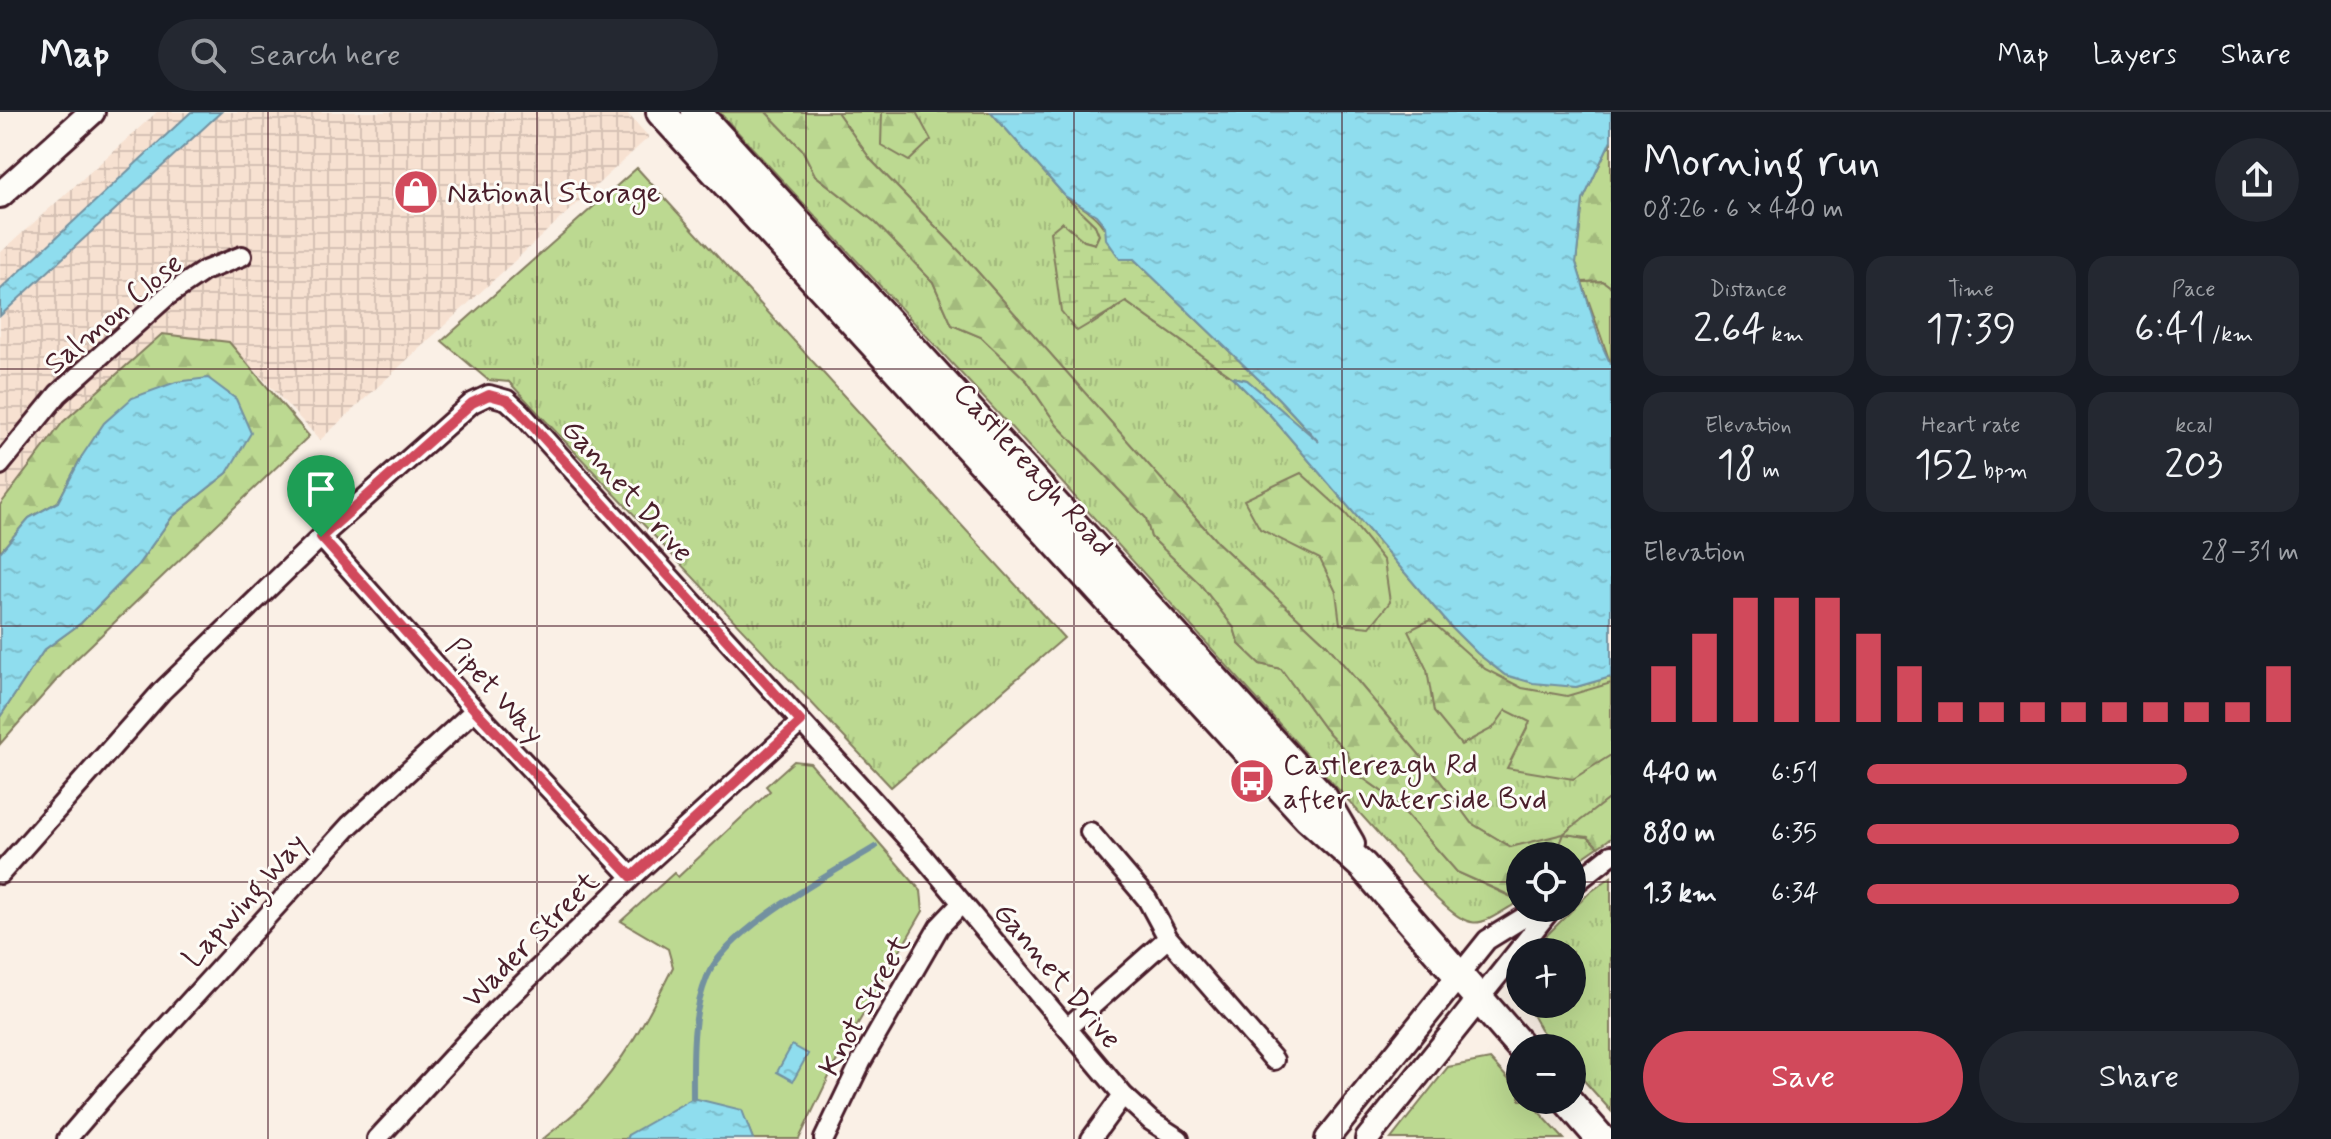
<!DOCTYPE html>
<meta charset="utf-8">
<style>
body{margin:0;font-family:Mynerve,sans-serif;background:#242831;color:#f1f3f6;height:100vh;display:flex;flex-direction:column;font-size:30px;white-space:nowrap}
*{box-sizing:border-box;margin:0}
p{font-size:26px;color:#9ea1a6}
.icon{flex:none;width:44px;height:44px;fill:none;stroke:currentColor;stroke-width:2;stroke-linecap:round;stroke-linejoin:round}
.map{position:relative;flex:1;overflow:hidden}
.details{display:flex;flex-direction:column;background:#171b24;width:720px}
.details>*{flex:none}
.buttons{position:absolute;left:1506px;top:730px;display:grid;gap:16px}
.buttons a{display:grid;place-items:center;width:80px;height:80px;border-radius:50%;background:#171b24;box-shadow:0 8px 32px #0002;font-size:40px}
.pin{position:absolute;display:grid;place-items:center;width:68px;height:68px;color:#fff;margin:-82px -34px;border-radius:50% 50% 50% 0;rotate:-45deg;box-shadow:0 0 8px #0007}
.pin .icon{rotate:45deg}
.round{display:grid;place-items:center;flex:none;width:84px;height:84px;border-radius:42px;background:#242831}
.headline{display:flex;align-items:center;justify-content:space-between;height:136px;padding:0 32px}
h1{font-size:44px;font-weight:600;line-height:60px}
.figures{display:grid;grid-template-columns:repeat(3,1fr);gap:12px;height:136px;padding:8px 32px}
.figures div{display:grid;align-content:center;border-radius:20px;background:#242831;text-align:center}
.figures b{font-size:40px;font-weight:600}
.figures small{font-size:22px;font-weight:400}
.figures p{font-size:22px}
.chart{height:224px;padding:16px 32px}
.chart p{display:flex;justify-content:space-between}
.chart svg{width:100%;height:144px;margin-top:8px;stroke:#d1495b;stroke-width:6}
.primary-button{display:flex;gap:16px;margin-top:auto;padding:16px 32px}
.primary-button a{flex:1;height:92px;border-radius:48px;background:#d1495b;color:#fff;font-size:32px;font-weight:600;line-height:92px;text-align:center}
.primary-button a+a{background:#242831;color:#f1f3f6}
ul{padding:0 32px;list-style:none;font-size:26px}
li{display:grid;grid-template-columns:128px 96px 1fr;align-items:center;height:60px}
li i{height:20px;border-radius:10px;background:#d1495b}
header{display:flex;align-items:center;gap:48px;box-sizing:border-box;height:112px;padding:0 40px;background:#171b24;border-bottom:2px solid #363941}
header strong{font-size:38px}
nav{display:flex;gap:44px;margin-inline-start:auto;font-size:28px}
.search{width:560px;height:72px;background:#242831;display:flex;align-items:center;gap:20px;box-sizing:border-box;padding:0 28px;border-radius:44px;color:#9ea1a6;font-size:30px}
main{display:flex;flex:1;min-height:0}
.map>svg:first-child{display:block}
.industrial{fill:url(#industrial-grid)}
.grass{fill:url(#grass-tufts);stroke:#837c5e;stroke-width:2}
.forest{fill:url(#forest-firs);stroke:#837c5e;stroke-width:2}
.wetland{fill:url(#wetland-marsh);stroke:#837c5e;stroke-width:2}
.park{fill:#bcd991;stroke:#837c5e;stroke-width:2}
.water{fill:url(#water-ripples);stroke:#7391a0;stroke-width:2}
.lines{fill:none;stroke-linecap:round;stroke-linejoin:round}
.stream{stroke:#7391a0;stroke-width:6}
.minor-casing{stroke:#4a1f2b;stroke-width:24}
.tertiary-casing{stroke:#4a1f2b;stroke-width:28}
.secondary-casing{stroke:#4a1f2b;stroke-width:30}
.primary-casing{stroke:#4a1f2b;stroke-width:34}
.minor{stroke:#fdfcf7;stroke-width:18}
.tertiary{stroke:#fdfcf7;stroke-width:22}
.secondary{stroke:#fdfcf7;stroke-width:24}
.primary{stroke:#fdfcf7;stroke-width:28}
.route-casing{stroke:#fff;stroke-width:16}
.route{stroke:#d1495b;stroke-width:10}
.grid{fill:none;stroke:#4a1f2b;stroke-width:2;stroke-opacity:0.55}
.labels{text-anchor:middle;stroke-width:6;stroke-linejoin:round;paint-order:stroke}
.poi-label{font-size:30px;fill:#4a1f2b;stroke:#fdfcf7;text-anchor:start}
.street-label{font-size:30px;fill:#4a1f2b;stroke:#fdfcf7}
</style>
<header>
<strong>Map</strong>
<div class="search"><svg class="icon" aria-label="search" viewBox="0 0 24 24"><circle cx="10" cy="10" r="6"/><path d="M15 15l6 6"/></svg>Search here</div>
<nav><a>Map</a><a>Layers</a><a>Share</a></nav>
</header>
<main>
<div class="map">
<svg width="1611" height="1027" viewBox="0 0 1611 1027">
<defs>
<pattern id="industrial-grid" width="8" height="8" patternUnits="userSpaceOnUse" patternTransform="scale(2)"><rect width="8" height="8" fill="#f7e1d1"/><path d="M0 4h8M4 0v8" fill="none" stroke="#d5c1b4"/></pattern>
<pattern id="grass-tufts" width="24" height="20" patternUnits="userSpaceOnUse" patternTransform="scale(2)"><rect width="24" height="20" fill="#bcd991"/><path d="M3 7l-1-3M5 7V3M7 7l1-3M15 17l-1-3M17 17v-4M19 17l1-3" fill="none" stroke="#a3ba7d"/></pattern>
<pattern id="forest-firs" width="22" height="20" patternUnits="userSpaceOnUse" patternTransform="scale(2)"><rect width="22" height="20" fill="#bcd991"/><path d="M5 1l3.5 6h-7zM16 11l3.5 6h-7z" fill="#a3ba7d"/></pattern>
<pattern id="wetland-marsh" width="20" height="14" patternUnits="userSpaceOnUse" patternTransform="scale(2)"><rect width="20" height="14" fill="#bcd991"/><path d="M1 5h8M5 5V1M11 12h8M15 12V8" fill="none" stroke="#a3ba7d"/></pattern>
<pattern id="water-ripples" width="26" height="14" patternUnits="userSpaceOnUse" patternTransform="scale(2)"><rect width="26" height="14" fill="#8fddee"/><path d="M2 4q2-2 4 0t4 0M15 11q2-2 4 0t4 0" fill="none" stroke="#7dbdcc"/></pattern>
</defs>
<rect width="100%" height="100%" fill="#faf0e6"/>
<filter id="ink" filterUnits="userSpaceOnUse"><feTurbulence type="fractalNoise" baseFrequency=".0125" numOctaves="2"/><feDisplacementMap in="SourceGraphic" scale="16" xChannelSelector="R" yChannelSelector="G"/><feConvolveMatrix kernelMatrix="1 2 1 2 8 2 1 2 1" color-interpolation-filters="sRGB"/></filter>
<g filter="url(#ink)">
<path class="industrial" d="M157 0H626L649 25 320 328 229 230 63 310 0 393V141Z"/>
<path class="grass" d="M719 0H766L802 37 815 63 875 110 933 170 952 213 981 225 1027 269 1057 313 1146 406 1151 425 1200 472 1234 516 1239 532 1260 552 1281 557 1325 617 1347 640 1356 661 1394 688 1457 760 1520 789C1478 814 1475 822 1437 787L1058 366Z
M837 0H991L1065 84 1095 113 1099 123 1095 132 1084 129 1062 111 1053 140 1058 172 1091 213 1126 190 1232 265 1271 304 1452 516 1477 541 1505 563 1576 575 1611 565V685L1565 722 1588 725 1598 735 1572 753V744H1555L1563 723 1511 735 1471 711 1429 654 1327 533 1217 430 962 142 871 48Z
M637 56 1064 526 891 675 509 270 488 268 442 229Z
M1603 169 1611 175V253L1582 170Z
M1611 765V999L1572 955V936H1556L1540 917 1526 892H1572V840H1530L1589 781Z"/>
<path class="forest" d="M766 0H837L871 48 962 142 1217 430 1327 533 1429 654 1471 711 1511 735 1563 722 1611 685V726L1598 735 1588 725 1564 722 1555 744H1520V788L1457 760 1394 688 1356 661 1347 640 1325 617 1281 557 1260 552 1239 532 1234 516 1200 472 1151 425 1146 406 1057 313 1027 269 981 225 952 213 933 170 875 110 815 63 802 37Z
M882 0H916L931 28 909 49 881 33Z
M1611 28V175L1603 169 1582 170 1576 151 1583 88Z
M162 222 229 230 309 324 70 553 0 632V605L44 538 81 511 137 454 172 405 227 361 82 344 58 390 29 406 0 440V393L63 310Z
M1301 361 1346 402 1384 449 1390 490 1370 515 1340 512 1336 480 1320 447 1260 417 1244 388Z
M1430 508 1485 557 1522 576 1567 584 1611 571V643L1573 667 1507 656 1530 610 1506 598 1493 616 1461 633 1434 600 1427 558 1408 519Z"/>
<path class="wetland" d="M1065 84C1100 105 1103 110 1120 147H1134L1278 286 1328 340 1247 268 1232 265 1126 190 1077 219 1061 199 1050 120 1062 110 1084 129 1095 132 1099 123 1095 113Z"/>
<path class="park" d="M794 649 810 651 921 779 923 799 838 946 799 1027H753L741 998 628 1023 626 1027H543C557 1015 573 1004 586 990 623 951 649 903 673 855L668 837 621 809 674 761 678 765 770 679 766 674Z
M1490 947 1520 980V988H1528L1564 1027H1391L1448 955Z"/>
<path class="water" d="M191 0H221L0 204V178Z
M991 0H1611V28L1583 88 1576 151 1600 229 1611 253V565L1576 575 1533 571 1505 563 1477 541 1452 516 1271 304 1232 265 1247 268 1319 330 1278 286 1134 147H1120L1106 127 1105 114 1096 103 1065 84Z
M208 266 236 287 251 321 227 361 172 405 137 454 81 511 44 538 0 605V440L29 406 58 390 82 344 104 311 132 286 176 270Z
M792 933 808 942 793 969 777 960Z
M693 986 742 998 753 1027H626L628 1023Z"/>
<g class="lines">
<path class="stream" d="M693 986C693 945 691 904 707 865 727 817 831 762 875 735"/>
<g class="minor-casing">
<path id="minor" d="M0 353 58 282 167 184 204 159 242 144
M321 425 475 598 632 765
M1090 720 1147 787 1168 826 1274 948
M0 762 161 580 321 425 472 291 489 283 507 288 520 300 916 736 1123 983 1151 1009 1179 1027
M1572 774 1611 743
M1459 863 1487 828 1539 796
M1480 886 1552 796
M1067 916 1168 826
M67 1027 110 977 350 713 475 598
M377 1027 497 897 632 765 801 610
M824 1027 861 950 939 815 961 792
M1091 1027 1123 983"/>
</g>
<g class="tertiary-casing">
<path id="tertiary" d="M1327 1027 1459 863
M1367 1027 1480 886"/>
</g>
<g class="secondary-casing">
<path id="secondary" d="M0 83 92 0"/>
</g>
<g class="primary-casing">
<path id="primary" d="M661 0 1308 705 1363 754 1522 936
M696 0 1323 686 1350 732
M1567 988 1601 1027"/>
</g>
<use href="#minor" class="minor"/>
<use href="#tertiary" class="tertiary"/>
<use href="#secondary" class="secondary"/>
<use href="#primary" class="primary"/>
</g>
</g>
<g class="lines" filter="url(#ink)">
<g class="route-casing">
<path id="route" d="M489 283 507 288 520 300 801 610 632 765 475 598 321 425 472 291Z"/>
</g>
<use href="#route" class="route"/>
</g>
<path class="grid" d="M268 0V1027M537 0V1027M806 0V1027M1074 0V1027M1342 0V1027M0 257H1611M0 514H1611M0 770H1520M1572 770H1611"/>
<defs>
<g id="shop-disc" transform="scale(2.3)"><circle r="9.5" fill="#d1495b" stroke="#fdfcf7"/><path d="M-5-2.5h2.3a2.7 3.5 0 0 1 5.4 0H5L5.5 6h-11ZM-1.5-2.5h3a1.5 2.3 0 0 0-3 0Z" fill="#fff"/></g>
<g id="bus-disc" transform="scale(2.3)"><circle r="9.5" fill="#d1495b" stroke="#fdfcf7"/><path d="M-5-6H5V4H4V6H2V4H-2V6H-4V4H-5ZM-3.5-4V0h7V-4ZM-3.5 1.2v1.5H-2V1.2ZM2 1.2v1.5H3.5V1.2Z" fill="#fff"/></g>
</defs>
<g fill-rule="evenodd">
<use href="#shop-disc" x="416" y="80"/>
<use href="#bus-disc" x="1252" y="669"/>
</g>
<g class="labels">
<g class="poi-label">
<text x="447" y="90">National Storage</text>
<text x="1283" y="662">Castlereagh Rd<tspan x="1283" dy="34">after Waterside Bvd</tspan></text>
</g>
<g class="street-label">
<text transform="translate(113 201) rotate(-40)" y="10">Salmon Close</text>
<text transform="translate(1034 357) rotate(48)" y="10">Castlereagh Road</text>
<text transform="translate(628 378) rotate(48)" y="10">Gannet Drive</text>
<text transform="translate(496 578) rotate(48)" y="10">Pipet Way</text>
<text transform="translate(244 788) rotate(-48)" y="10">Lapwing Way</text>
<text transform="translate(530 827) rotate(-45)" y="10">Wader Street</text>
<text transform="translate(1058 863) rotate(50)" y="10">Gannet Drive</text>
<text transform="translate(864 893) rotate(-61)" y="10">Knot Street</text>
</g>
</g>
</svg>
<div class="buttons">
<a><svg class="icon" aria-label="locate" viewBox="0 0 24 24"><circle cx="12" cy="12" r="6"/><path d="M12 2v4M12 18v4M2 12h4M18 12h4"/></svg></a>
<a>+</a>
<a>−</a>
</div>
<div class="pin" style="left:321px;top:425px;background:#1e9e55"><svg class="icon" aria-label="arrive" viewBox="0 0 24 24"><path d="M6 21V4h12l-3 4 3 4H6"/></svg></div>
</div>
<section class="details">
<div class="headline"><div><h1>Morning run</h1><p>08:26 · 6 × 440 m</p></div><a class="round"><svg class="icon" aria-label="share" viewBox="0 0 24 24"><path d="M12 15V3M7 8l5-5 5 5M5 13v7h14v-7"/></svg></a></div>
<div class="figures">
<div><p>Distance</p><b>2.64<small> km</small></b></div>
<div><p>Time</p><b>17:39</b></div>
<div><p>Pace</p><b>6:41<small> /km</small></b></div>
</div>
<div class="figures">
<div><p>Elevation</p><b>18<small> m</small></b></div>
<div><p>Heart rate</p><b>152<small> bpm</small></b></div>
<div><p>kcal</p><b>203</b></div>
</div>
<div class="chart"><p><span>Elevation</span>28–31 m</p>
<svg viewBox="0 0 160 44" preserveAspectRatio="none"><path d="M5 44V27M15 44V17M25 44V6M35 44V6M45 44V6M55 44V17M65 44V27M75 44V38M85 44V38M95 44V38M105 44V38M115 44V38M125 44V38M135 44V38M145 44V38M155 44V27"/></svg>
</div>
<ul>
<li><b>440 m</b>6:51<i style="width:74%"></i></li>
<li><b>880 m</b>6:35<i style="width:86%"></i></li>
<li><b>1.3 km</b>6:34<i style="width:86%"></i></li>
</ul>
<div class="primary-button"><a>Save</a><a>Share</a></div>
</section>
</main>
